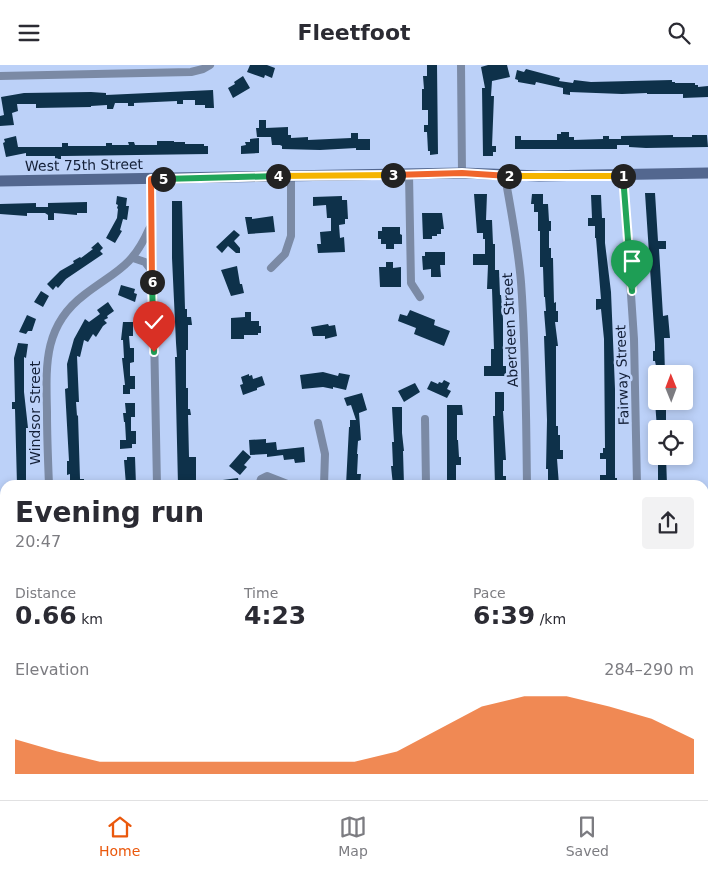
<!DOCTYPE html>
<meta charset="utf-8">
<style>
body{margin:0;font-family:"DejaVu Sans",sans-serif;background:#f2f2f3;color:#2b2b33;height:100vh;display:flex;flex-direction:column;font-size:19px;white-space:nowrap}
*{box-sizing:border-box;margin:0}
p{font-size:16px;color:#7c7c81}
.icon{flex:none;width:28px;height:28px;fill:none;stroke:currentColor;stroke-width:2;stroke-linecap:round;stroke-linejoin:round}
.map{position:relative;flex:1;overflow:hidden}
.panel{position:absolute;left:0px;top:415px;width:709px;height:320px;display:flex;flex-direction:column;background:#fff;border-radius:15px 15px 0 0;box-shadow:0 2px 8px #0003}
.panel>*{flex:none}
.needle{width:32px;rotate:359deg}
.tools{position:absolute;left:648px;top:300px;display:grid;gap:10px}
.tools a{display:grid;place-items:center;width:45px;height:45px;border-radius:5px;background:#fff;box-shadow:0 2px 8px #0003;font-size:25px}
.pin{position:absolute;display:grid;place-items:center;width:42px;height:42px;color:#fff;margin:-51px -21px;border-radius:50% 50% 50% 0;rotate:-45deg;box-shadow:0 0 5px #0007}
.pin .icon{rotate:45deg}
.km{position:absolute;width:25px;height:25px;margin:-12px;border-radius:50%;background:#222;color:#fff;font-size:14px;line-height:25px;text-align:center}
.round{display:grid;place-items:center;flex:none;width:52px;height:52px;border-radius:5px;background:#f2f2f3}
.headline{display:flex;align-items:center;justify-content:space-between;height:85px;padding:0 15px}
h1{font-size:28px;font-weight:600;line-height:38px}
.metrics{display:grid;grid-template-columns:repeat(3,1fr);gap:8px;height:85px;padding:5px 15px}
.metrics div{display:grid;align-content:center}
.metrics b{font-size:25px;font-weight:600}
.metrics small{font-size:14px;font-weight:400}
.metrics p{font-size:14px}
.chart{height:140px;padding:10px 15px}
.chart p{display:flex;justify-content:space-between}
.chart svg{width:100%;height:90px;margin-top:5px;fill:#ea580c;opacity:.7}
header{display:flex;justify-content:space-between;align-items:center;height:65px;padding:0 15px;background:#fff;font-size:22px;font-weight:600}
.tab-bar{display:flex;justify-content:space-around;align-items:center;height:70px;border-top:1px solid #e1e1e2;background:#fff;font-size:14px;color:#7c7c81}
.tab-bar a{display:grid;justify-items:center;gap:2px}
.tab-bar .on{color:#ea580c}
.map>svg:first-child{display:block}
.building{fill:#0e314a}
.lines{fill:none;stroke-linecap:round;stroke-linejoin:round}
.street{stroke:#7b8aa5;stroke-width:8}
.secondary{stroke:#53678f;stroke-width:11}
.split-1-casing{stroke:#fff;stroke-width:10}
.split-2-casing{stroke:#fff;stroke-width:10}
.split-3-casing{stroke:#fff;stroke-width:10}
.split-4-casing{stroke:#fff;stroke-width:10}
.split-5-casing{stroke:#fff;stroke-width:10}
.split-6-casing{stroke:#fff;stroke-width:10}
.split-7-casing{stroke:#fff;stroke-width:10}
.split-1{stroke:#22a559;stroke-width:6}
.split-2{stroke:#f5b400;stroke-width:6}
.split-3{stroke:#f0652b;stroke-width:6}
.split-4{stroke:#f5b400;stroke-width:6}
.split-5{stroke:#22a559;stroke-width:6}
.split-6{stroke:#f0652b;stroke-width:6}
.split-7{stroke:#22a559;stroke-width:6}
.labels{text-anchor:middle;stroke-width:5;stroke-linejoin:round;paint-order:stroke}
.street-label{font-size:14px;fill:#131f37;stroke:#bcd1f8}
</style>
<header><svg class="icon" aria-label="menu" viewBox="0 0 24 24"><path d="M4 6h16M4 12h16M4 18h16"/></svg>Fleetfoot<svg class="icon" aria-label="search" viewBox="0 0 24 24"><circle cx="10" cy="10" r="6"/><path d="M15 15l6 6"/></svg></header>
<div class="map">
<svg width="708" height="735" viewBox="0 0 708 735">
<rect width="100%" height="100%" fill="#bcd1f8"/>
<path class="building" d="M250 0H267L275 3 272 13 265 10 264 13 247 7Z
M427 0H437L438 89 430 90V86H428L427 67H424V60H428V45H422V24H424L423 11H427Z
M488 0H507L510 12 492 16 491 31H494L492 81H496V87H493V91H483L482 23H485L481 2Z
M526 4 560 13 559 16 573 18 574 15 591 17 672 15V17H675V18H695V20H698V22L708 21V32L683 33V29H647V28L622 29 570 27V30L563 29V23L536 17 535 20 518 17V15L515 14 517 5 524 7Z
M243 11 250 23 233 33 228 23 235 19 234 17Z
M213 25 214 43H205V40H195V35H183V39H177V36L134 38V41H128V38H115L113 44H107V40L91 41V42L36 43V39H17L18 46 12 48 14 60 0 61V51L4 50 1 32 24 28 91 27 106 28V30Z
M259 55H266V63L288 62V70H291V73L308 72V75L351 73V68H358V74H370V85H356V83L320 85 282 84V81L280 80H272L271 72H257L256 63H259Z
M561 67H569V72H574V75L603 74V71H609V74H621V71L673 70V72H692V70H707L708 82 646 83 629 82V80H617V84H515V71H521V75H557V69H561Z
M16 71 18 82H62V78H68V81H106V78H112V80H129L128 77H134L135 80H157V76H174V77H185V79H204V81H208V89L65 91H61V94H55V91H26V88L6 92 3 78 5 77 4 74Z
M259 73V88L241 89V81L246 80 245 77H250V74Z
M645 128H655L658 176H666V184H659L663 251 668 250 670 273H664L665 309H656V301L655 296H653V286H655V279Z
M474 129H487L486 155H492L493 179H495V205H499L500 230H501L503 254V301H506V311H484V301H491V284H494L492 224H487L488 200H473V189H485V174H483V168H477Z
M532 129H543V139H548L549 156H551V166H549V183H551V193H553L554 238 556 237V246H558V257H555L558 281H556V361H558V370H560V385H563V394H557L559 420H548V404H546L547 355 544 271H546L544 246H546L545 232H544L543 202H540V166H538V147H534V139H531Z
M591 130H601L602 153H605V178L611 227 615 324V413H617V420H607V417H600V410H606V394H600V388H603V383H605L604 274 601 244 596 245V234H601L596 173H595V161H588V153H592Z
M117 131 127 133 126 141H129L127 155 123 154 120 165 122 166 115 178 106 173 117 153 118 144 117 143 118 140 116 139Z
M342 131V135H347L348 154H345V159L339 160 340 173 344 172 345 187 318 188 317 179H321L320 167 331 166V153H327L326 140 313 141V132Z
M172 136H182L185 244H187V252H191L192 260H188V285H186V323H188V344H190L191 350H188L189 392H196V420H178L175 292H177L176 278 172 193Z
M87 137V148H77V150L54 148V155H48V150L45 148H27V151L0 149V139L36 138V142H48V138Z
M422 148H442L444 164H441V169H437V171H432V174H423Z
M273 151 275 167 248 169 245 152H252V154Z
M382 162H400V169L402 170V179H394V184H386V179H381V174H378V166H382Z
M234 165 240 170 234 176 240 183V188H236L228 181 222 188 216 182Z
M98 177 103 183 100 186 103 189 66 214 58 223 56 221 53 225 47 219 60 206 74 198 73 196 80 192 81 193 93 184 91 183Z
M425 187H445V200H440L441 212H431V204L423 205 422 191H425Z
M386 197H393V203L401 202V222H380L379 202H386Z
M237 201 240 219H242L244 228 231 231 221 205Z
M121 220 135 224 134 228 137 229 135 237 118 230Z
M41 226 49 231 43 242 34 237Z
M108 237 114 246 107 251 108 253 104 255 107 258 103 261 96 272 93 269 88 277 84 275 80 292 77 291 79 337H76L77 351 78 350 80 414H84V420H70V409L67 410V396H69L65 324 68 323 67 299 74 274 85 254 89 257 100 249 97 245Z
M410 245 435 255 434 260 450 266 444 281 414 269 416 263 398 256 400 249 407 251Z
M245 247H251V256H259V261H261V268H258V270H244V274H231V253L245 252Z
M27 250 36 254 32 266H28L26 269 19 267Z
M123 257H133V271H129L130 283H134V297L130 298V311H135V324H130V329H123V320H125L122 293H124L123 275H121Z
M328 259 329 261 335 260 337 271 325 274V271H313L311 262Z
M18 278 28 279 26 293 24 292V327L28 363H26V420H17L15 344H12V337H15L14 293Z
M323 307 338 311 339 308 350 310 346 325 333 322V324L323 322 302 324 300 310Z
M249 309V311L252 310 253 314 262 311 265 320 257 323V325L243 330 240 320 243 319 241 312Z
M444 315 450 318 447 324 451 326 447 333 427 324 431 316 438 319 439 317 442 318Z
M415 318 420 327 404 337 398 326Z
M495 327H504V346H503L506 395H503V411H506V420H495L493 351H495Z
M362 328 367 345 359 348 361 375 358 376 357 389H358L357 409H361L360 420H346L349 362H350V355H356L351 340 347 341 344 333Z
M655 336H666V364H657Z
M125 338H135V352H131V366H136V379H132V383L120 384V375H126L125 357H124L123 348H126Z
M447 340H462L463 350H457V375H458L459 392H461V400H456V420H447Z
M392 342H402V368L404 386H403L404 420H393L392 411 391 401H393L392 377H394Z
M266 374V378L276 377 277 385 304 382 305 397 295 398 294 394 284 395 283 390 267 392V389L250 390 249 375Z
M243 385 251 392 244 400 247 402 240 410 229 401Z
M658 391H666L667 420H658Z
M127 392H135L136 420H126L124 395H127Z
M238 413 239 420H215V416Z"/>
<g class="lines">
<path class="street" d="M461 0 462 108
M0 11 191 7 203 4 210 0
M409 109 411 218 420 232
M623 110 634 274 637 420
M505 111C511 146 518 181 521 217 526 284 526 352 527 420
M151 114 157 420
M133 193 145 197 152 206
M271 203 285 189 291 171V111
M425 354 426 420
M318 358 325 389 324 420
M49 420C48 396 47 372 47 347 46 301 43 261 84 230 115 206 132 203 149 164
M259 420 261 414 267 411 290 420
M704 571H708
M0 582H5
M407 730V735
M515 730V735
M633 730V735
M81 735 82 730
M197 735V730
M304 735 305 730"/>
<path class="secondary" d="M0 116 462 108 539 111 708 108"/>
</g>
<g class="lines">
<g class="split-1-casing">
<path id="split-1" d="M623 111 632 226"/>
</g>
<g class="split-2-casing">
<path id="split-2" d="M509 111H623"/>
</g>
<g class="split-3-casing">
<path id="split-3" d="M393 110 462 108 509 111"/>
</g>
<g class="split-4-casing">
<path id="split-4" d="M278 111 393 110"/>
</g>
<g class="split-5-casing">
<path id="split-5" d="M163 114 278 111"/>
</g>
<g class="split-6-casing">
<path id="split-6" d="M152 217 151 114H163"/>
</g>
<g class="split-7-casing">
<path id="split-7" d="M152 217 154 287"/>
</g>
<use href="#split-1" class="split-1"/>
<use href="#split-2" class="split-2"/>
<use href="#split-3" class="split-3"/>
<use href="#split-4" class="split-4"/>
<use href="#split-5" class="split-5"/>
<use href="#split-6" class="split-6"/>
<use href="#split-7" class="split-7"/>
</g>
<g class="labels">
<g class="street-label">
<text transform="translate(84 100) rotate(-1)" y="5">West 75th Street</text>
<text transform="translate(510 265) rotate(-93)" y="5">Aberdeen Street</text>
<text transform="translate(622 310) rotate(-92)" y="5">Fairway Street</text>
<text transform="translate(35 348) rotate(-90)" y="5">Windsor Street</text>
</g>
</g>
</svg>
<div class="tools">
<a><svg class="needle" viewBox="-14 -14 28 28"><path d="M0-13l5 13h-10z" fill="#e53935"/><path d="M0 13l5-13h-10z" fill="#7c7c81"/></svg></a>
<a><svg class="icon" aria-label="locate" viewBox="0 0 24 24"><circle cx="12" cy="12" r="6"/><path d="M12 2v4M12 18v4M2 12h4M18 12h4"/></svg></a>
</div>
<div class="pin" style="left:632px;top:226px;background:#1e9e55"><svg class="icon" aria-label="arrive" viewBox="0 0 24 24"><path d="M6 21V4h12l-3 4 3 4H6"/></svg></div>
<div class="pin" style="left:154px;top:287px;background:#d93025"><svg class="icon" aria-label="check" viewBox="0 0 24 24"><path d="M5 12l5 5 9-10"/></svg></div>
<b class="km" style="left:623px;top:111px">1</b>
<b class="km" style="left:509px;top:111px">2</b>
<b class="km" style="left:393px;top:110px">3</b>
<b class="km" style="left:278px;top:111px">4</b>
<b class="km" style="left:163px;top:114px">5</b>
<b class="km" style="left:152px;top:217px">6</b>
<section class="panel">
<div class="headline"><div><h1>Evening run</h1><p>20:47</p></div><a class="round"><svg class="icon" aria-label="share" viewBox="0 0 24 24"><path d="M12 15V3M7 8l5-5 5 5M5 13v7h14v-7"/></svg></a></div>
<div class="metrics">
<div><p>Distance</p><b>0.66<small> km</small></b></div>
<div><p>Time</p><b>4:23</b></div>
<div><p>Pace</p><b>6:39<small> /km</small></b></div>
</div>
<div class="chart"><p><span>Elevation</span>284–290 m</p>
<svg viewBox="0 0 160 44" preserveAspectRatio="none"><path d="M0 44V27L10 33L20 38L30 38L40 38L50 38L60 38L70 38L80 38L90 33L100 22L110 11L120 6L130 6L140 11L150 17L160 27V44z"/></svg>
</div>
</section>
</div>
<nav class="tab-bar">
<a class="on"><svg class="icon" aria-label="home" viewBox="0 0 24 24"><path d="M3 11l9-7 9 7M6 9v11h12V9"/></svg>Home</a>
<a><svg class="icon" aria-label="map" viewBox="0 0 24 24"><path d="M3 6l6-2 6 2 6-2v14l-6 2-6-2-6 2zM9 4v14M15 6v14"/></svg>Map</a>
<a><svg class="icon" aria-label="saved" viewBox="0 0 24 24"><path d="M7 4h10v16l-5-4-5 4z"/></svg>Saved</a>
</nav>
